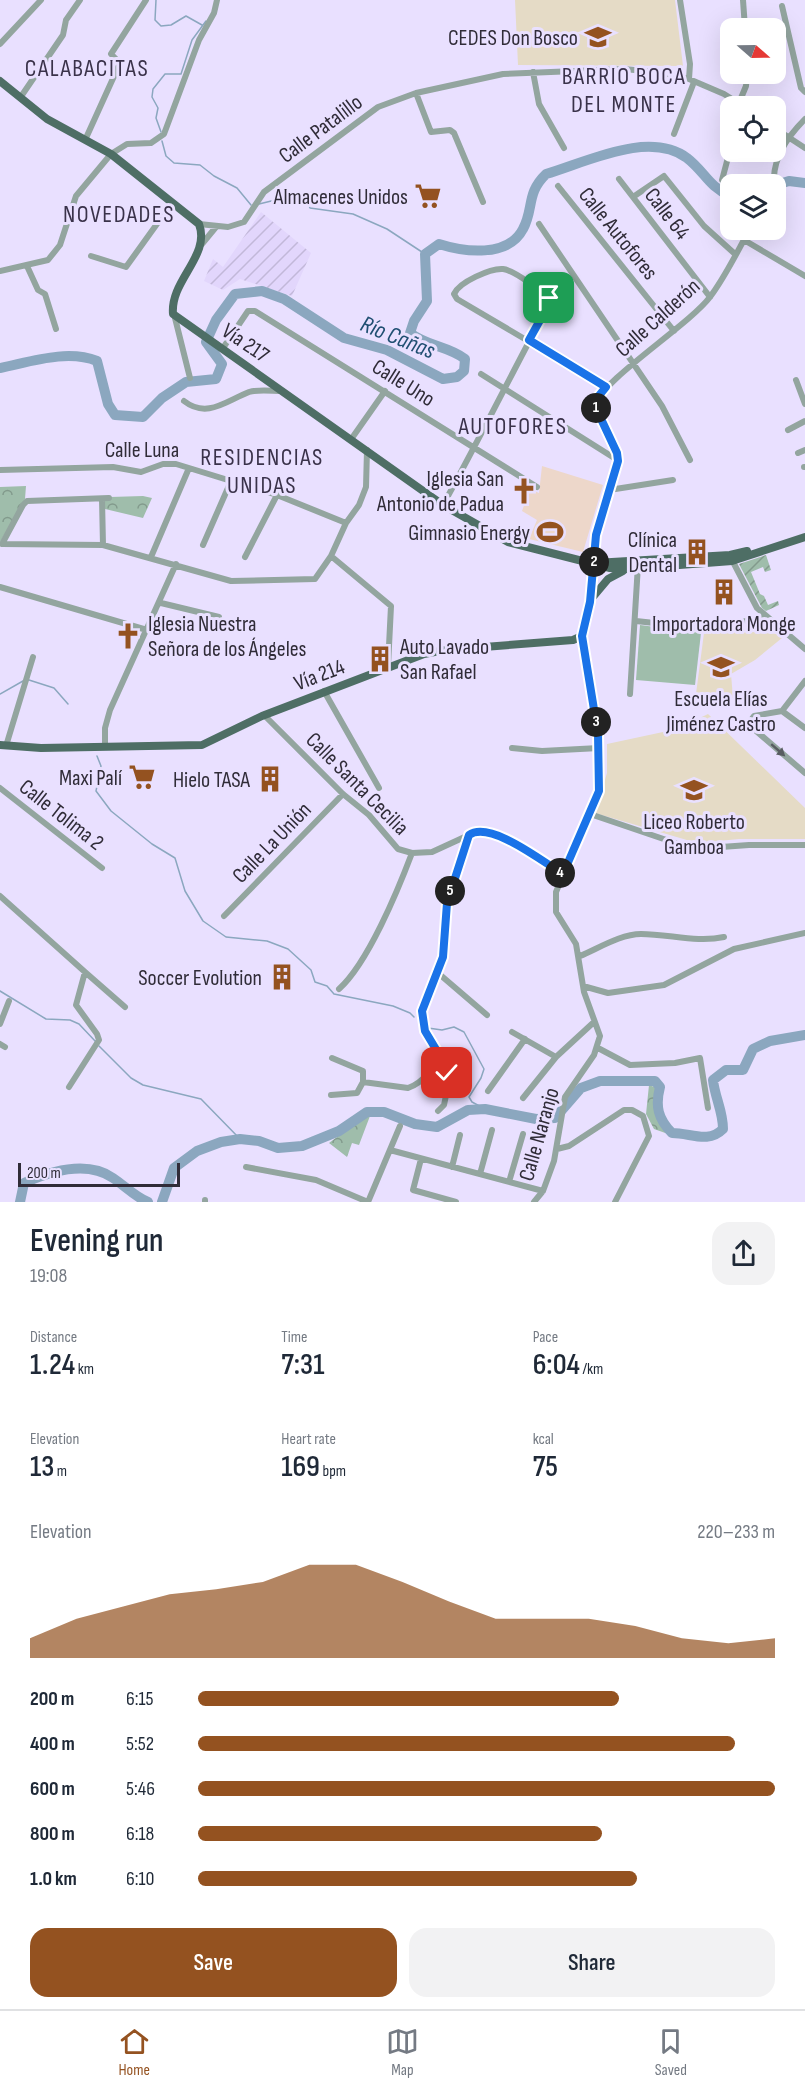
<!DOCTYPE html>
<meta charset="utf-8">
<style>
body{margin:0;font-family:"Sofia Sans Condensed",sans-serif;background:#f2f2f3;color:#1f2937;height:100vh;display:flex;flex-direction:column;font-size:22px;white-space:nowrap}
*{box-sizing:border-box;margin:0}
p{font-size:20px;color:#747a83}
.icon{flex:none;width:33px;height:33px;fill:none;stroke:currentColor;stroke-width:2;stroke-linecap:round;stroke-linejoin:round}
.map{position:relative;height:1202px;overflow:hidden}
.sheet{display:flex;flex-direction:column;background:#fff;flex:1}
.sheet>*{flex:none}
.needle{width:39px;rotate:110deg}
.controls{position:absolute;left:720px;top:18px;display:grid;gap:12px}
.controls a{display:grid;place-items:center;width:66px;height:66px;border-radius:12px;background:#fff;box-shadow:0 6px 24px #0002;font-size:30px}
.scale{position:absolute;left:18px;bottom:15px;width:162px;box-sizing:border-box;padding-left:6px;border:3px solid #302c38;border-top:0;font-size:16px;line-height:21px;white-space:nowrap;color:#302c38;-webkit-text-stroke:4px #e9e0ff;paint-order:stroke}
.pin{position:absolute;display:grid;place-items:center;width:51px;height:51px;color:#fff;margin:-26px;border-radius:12px;box-shadow:0 3px 9px #0006}
.km{position:absolute;width:30px;height:30px;margin:-15px;border-radius:50%;background:#222;color:#fff;font-size:16px;line-height:30px;text-align:center}
.round{display:grid;place-items:center;flex:none;width:63px;height:63px;border-radius:18px;background:#f2f2f3}
.headline{display:flex;align-items:center;justify-content:space-between;height:102px;padding:0 30px}
h1{font-size:33px;font-weight:600;line-height:45px}
.metrics{display:grid;grid-template-columns:repeat(3,1fr);gap:9px;height:102px;padding:6px 30px}
.metrics div{display:grid;align-content:center}
.metrics b{font-size:30px;font-weight:600}
.metrics small{font-size:16px;font-weight:400}
.metrics p{font-size:16px}
.chart{height:168px;padding:12px 30px}
.chart p{display:flex;justify-content:space-between}
.chart svg{width:100%;height:108px;margin-top:6px;fill:#945220;opacity:.7}
.action{display:flex;gap:12px;margin-top:auto;padding:12px 30px}
.action a{flex:1;height:69px;border-radius:18px;background:#945220;color:#fff;font-size:24px;font-weight:600;line-height:69px;text-align:center}
.action a+a{background:#f2f2f3;color:#1f2937}
ul{padding:0 30px;list-style:none;font-size:20px}
li{display:grid;grid-template-columns:96px 72px 1fr;align-items:center;height:45px}
li i{height:15px;border-radius:8px;background:#945220}
.menu{display:flex;justify-content:space-around;align-items:center;height:84px;border-top:2px solid #e0e1e3;background:#fff;font-size:16px;color:#747a83}
.menu a{display:grid;justify-items:center;gap:3px}
.menu .current{color:#945220}
.map>svg:first-child{display:block}
.commercial{fill:#edd7ca}
.industrial{fill:url(#industrial-furrows)}
.education{fill:#e5dbc6}
.park{fill:url(#park-crowns)}
.garden{fill:url(#garden-furrows)}
.pitch{fill:#9fbdab}
.lines{fill:none;stroke-linecap:round;stroke-linejoin:round}
.stream{stroke:#8ba7bf;stroke-width:1.5}
.river{stroke:#8ba7bf;stroke-width:10}
.minor{stroke:#93a59f;stroke-width:6}
.major{stroke:#4e6e65;stroke-width:8}
.oneway{fill:#585c61}
.route-casing{stroke:#fff;stroke-width:12}
.route{stroke:#1a73e8;stroke-width:8}
.labels{text-anchor:middle;stroke-width:6;stroke-linejoin:round;paint-order:stroke}
.poi-label{font-size:22px;fill:#302c38;stroke:#e9e0ff;text-anchor:end}
.street-label{font-size:22px;fill:#302c38;stroke:#e9e0ff}
.neighbourhood-label{font-size:24px;letter-spacing:1.5px;fill:#3a324a;stroke:#e9e0ff}
.water-label{font-size:24px;font-style:italic;fill:#204f72;stroke:#e9e0ff}
</style>
<div class="map">
<svg width="805" height="1202" viewBox="0 0 805 1202">
<defs>
<pattern id="industrial-furrows" width="10" height="10" patternUnits="userSpaceOnUse" patternTransform="scale(1.5)"><rect width="10" height="10" fill="#e2d6fc"/><path d="M-1 1l2-2M0 10L10 0M9 11l2-2" fill="none" stroke="#c2b8d9"/></pattern>
<pattern id="park-crowns" width="20" height="18" patternUnits="userSpaceOnUse" patternTransform="scale(1.5)"><rect width="20" height="18" fill="#9fbdab"/><path d="M2 6a3 3 0 1 1 6 0M12 15a3 3 0 1 1 6 0" fill="none" stroke="#829a8c"/></pattern>
<pattern id="garden-furrows" width="10" height="10" patternUnits="userSpaceOnUse" patternTransform="scale(1.5)"><rect width="10" height="10" fill="#9fbdab"/><path d="M-1 1l2-2M0 10L10 0M9 11l2-2" fill="none" stroke="#829a8c"/></pattern>
</defs>
<rect width="100%" height="100%" fill="#e9e0ff"/>
<path class="commercial" d="M542 466 603 485 583 552 529 539 537 520 522 511 530 489 539 493Z"/>
<path class="industrial" d="M261 212 311 253 292 296 240 279 223 290 204 281 213 259 223 267Z"/>
<path class="education" d="M515 0H675L683 66 518 65Z
M759 621 782 638 755 660 731 674 733 698 694 709 704 633H722Z
M708 714 805 808V839H739L697 843 595 813 607 773V744L677 729Z"/>
<path class="park" d="M26 486 25 499 0 542V487Z
M143 496 152 498 143 518 105 509 104 500 110 497Z
M649 1085 657 1088C652 1108 657 1120 671 1135L654 1129 646 1114Z
M366 1115 370 1116 359 1145 352 1143 347 1157 329 1143Z"/>
<path class="garden" d="M766 555 771 570 765 572 763 567 751 572 760 594 764 596 768 605 778 601 779 605 766 611 762 608 739 564Z"/>
<path class="pitch" d="M640 625 701 633 695 685 636 680Z"/>
<g class="lines">
<path class="stream" d="M156 0 155 20 161 26 171 25 186 16 202 25
M161 132 156 118 158 108 152 97 153 89 165 74H181L192 40 206 21
M162 141 166 156 174 163 200 165 214 176 237 188 251 205
M259 204 304 193 310 208 353 214 387 229 425 254
M29 680 54 688 68 704
M0 694 23 681
M97 756 101 766 96 791 111 811 152 844 175 858 185 891 203 921 226 937 267 941 288 949 311 970 315 982 327 986 334 994 393 1006 410 1013 414 1017
M0 991 46 1019 70 1020 79 1024 96 1042
M428 1028 442 1030 454 1027 464 1032 484 1069 481 1078 469 1097 472 1102 485 1109
M99 1046 131 1078 143 1085 201 1099 240 1139"/>
<path class="river" d="M776 185 789 181 805 183
M0 368C30 362 67 349 97 361L108 404 115 415 143 417 162 398 186 382 216 379 222 364 206 342 216 320 235 294 262 291 284 299 344 338 387 350 443 379 457 377 464 371 465 359C448 346 426 346 410 333L414 321 427 301 425 254 439 244C464 252 508 258 523 229 534 209 526 193 546 174 587 162 649 130 687 158 705 172 708 186 730 196
M20 1202 24 1183C51 1171 87 1160 113 1178 125 1186 135 1197 148 1202
M162 1202 174 1168 197 1151 221 1142 240 1139 259 1141 278 1148 302 1146 339 1131 367 1112H384L415 1124 437 1127 468 1110 485 1109 536 1119 555 1118 581 1088 600 1081H655L660 1087C655 1106 658 1119 672 1133 691 1133 708 1144 723 1129 723 1111 715 1098 713 1080L726 1070H743L753 1049 770 1041 805 1035"/>
<path class="minor" d="M680 0 690 64 689 79
M743 0 745 28
M782 6 801 88 805 92
M0 44 41 0
M533 72 539 104 564 148
M416 93 431 132 450 130 454 133 483 202
M20 98 63 35 66 20 80 0
M739 103 746 86 747 74
M776 129 805 148
M674 134 694 82
M86 138 120 63 111 54 146 0
M774 177C775 154 789 135 805 119
M619 179 710 297
M722 180 730 150
M558 186 674 331
M633 197 664 176 704 226 735 254
M199 224 228 227 244 222 264 192 378 107 416 93 503 74 624 69 655 72 689 79 724 94 743 106
M539 224 662 406 690 460
M744 240 805 276
M202 244 216 227
M91 256 126 267 172 203
M27 266 38 290 45 294 56 329
M0 271 48 260 60 245 76 196 111 154 127 144 151 143 164 134 199 40 214 13 217 0
M174 314 190 378
M223 348 248 311H255L537 487
M481 374 619 461
M796 380 805 404
M184 401C207 419 226 401 249 392 258 389 272 391 282 391
M788 430 805 421
M352 438 385 391
M798 453 805 450
M804 467H805
M0 470 113 467 141 472 163 464H176L277 495 346 523
M609 490 673 480
M109 498 27 501 23 505 2 544 103 545 231 581 315 579 331 556 346 523 359 505 366 487 367 450
M102 499 103 545
M443 505C480 438 513 371 549 304V301C545 292 513 270 503 269 491 268 459 282 454 294L457 299 606 387
M203 545 231 481
M331 556 391 606 388 666
M151 557 189 468
M245 557 277 495
M731 558 757 608 805 649
M594 564 600 517 619 461 595 406C601 380 688 326 710 297 725 277 738 251 749 230
M0 587 147 630
M161 603 219 617
M636 621 719 630 763 615
M324 691 379 788
M630 694 638 565
M782 711 805 681
M264 715 343 794 369 815 398 849 412 853 432 852 469 835
M805 728 782 711 754 716 748 724 805 773
M6 746 33 657
M105 747V728L110 710 176 564
M512 748 542 751 599 748
M0 788 102 868
M590 814 693 849 749 845H805
M0 896 85 972 76 1005 97 1034 99 1040 69 1087
M224 916 343 794
M580 956C599 948 621 934 641 934 669 934 697 943 724 937
M85 972 125 1007
M438 973 487 1015
M583 986 608 993 664 985 734 949 805 933
M339 989C368 963 398 890 412 853
M0 1024 9 1001
M512 1032 556 1057
M0 1044 5 1047
M598 1048 630 1065 675 1063 700 1058 708 1108
M363 1082 408 1088C425 1082 431 1069 438 1053
M488 1091 525 1039
M331 1095 357 1093 363 1082V1071L332 1058
M523 1098 556 1057 594 1022
M438 1111 444 1105 448 1086 446 1067 425 1031 422 1011 443 957 448 898 469 835C490 820 543 862 563 874
M557 1149 569 1146 624 1110H632L643 1116 649 1136 615 1202
M390 1150 543 1191
M421 1159 413 1190 456 1202
M246 1167 316 1180 368 1202
M452 1167 460 1135
M480 1174 492 1130
M509 1182 523 1134
M205 1200V1202
M368 1202 400 1126
M534 1202 543 1191 554 1161 565 1097 594 1055 600 1036 584 992 576 944 556 912V892L599 791 598 734 582 636"/>
<path class="major" d="M0 81 47 119 111 154 199 224C211 256 170 280 173 314L443 505 508 542 610 568 627 569 732 561 805 537
M595 563 730 555 747 551
M592 598 608 579 623 571
M0 745 41 748 202 745 262 716 424 654 445 650 573 640 582 636 586 625 594 564"/>
</g>
<defs><path id="oneway-solid" d="M-6-.8H1V-3.2L6.5 0L1 3.2V.8H-6Z" transform="scale(1.5)"/></defs>
<use class="oneway" href="#oneway-solid" transform="translate(778 750) rotate(41)"/>
<g class="lines">
<g class="route-casing">
<path id="route" d="M447 1073 443 1061 425 1031 422 1011 443 957 447 903 469 835C490 820 543 862 563 874L599 791 598 734 582 636 590 602 596 535 618 461 617 453 595 406 597 398 606 387 529 340 549 304V298"/>
</g>
<use href="#route" class="route"/>
</g>
<defs>
<g id="university-bare" transform="scale(2.07)"><path d="M0-5L7-2L0 1L-7-2ZM-4 1L0 2.5L4 1V4Q0 6-4 4Z" fill="#945220" stroke="#e9e0ff" stroke-width="2.5" paint-order="stroke"/></g>
<g id="supermarket-bare" transform="scale(2.07)"><path d="M-6-5.5h2.5l.6 2H6L4.5 2H-2.5L-4.4-4H-6ZM-1.5 3.2a1.3 1.3 0 1 0 .1 0ZM3 3.2a1.3 1.3 0 1 0 .1 0Z" fill="#945220" stroke="#e9e0ff" stroke-width="2.5" paint-order="stroke"/></g>
<g id="church-bare" transform="scale(2.07)"><path d="M-1.2-6h2.4v3.5h3.3v2.4h-3.3V6h-2.4V-.1h-3.3v-2.4h3.3Z" fill="#945220" stroke="#e9e0ff" stroke-width="2.5" paint-order="stroke"/></g>
<g id="stadium-bare" transform="scale(2.07)"><path d="M0-5a6.5 5 0 1 0 0 10a6.5 5 0 1 0 0-10ZM-3.5-1.8h7v3.6h-7Z" fill="#945220" stroke="#e9e0ff" stroke-width="2.5" paint-order="stroke"/></g>
<g id="building-bare" transform="scale(2.07)"><path d="M-4-6H4V6H1V3H-1V6H-4ZM-2.5-4.3h1.7v1.8h-1.7ZM.8-4.3h1.7v1.8H.8ZM-2.5-1h1.7V.8h-1.7ZM.8-1h1.7V.8H.8Z" fill="#945220" stroke="#e9e0ff" stroke-width="2.5" paint-order="stroke"/></g>
<g id="school-bare" transform="scale(2.07)"><path d="M0-5L7-2L0 1L-7-2ZM-4 1L0 2.5L4 1V4Q0 6-4 4Z" fill="#945220" stroke="#e9e0ff" stroke-width="2.5" paint-order="stroke"/></g>
</defs>
<g fill-rule="evenodd">
<use href="#university-bare" x="598" y="37"/>
<use href="#supermarket-bare" x="428" y="196"/>
<use href="#church-bare" x="524" y="491"/>
<use href="#stadium-bare" x="550" y="532"/>
<use href="#building-bare" x="697" y="552"/>
<use href="#building-bare" x="724" y="592"/>
<use href="#church-bare" x="128" y="636"/>
<use href="#building-bare" x="380" y="659"/>
<use href="#school-bare" x="721" y="667"/>
<use href="#supermarket-bare" x="142" y="777"/>
<use href="#building-bare" x="270" y="779"/>
<use href="#school-bare" x="694" y="790"/>
<use href="#building-bare" x="282" y="977"/>
</g>
<g class="labels">
<g class="poi-label">
<text x="578" y="45">CEDES Don Bosco</text>
<text x="408" y="204">Almacenes Unidos</text>
<text x="504" y="486">Iglesia San<tspan x="504" dy="25">Antonio de Padua</tspan></text>
<text x="530" y="540">Gimnasio Energy</text>
<text x="677" y="547">Clínica<tspan x="677" dy="25">Dental</tspan></text>
<text x="148" y="631" text-anchor="start">Iglesia Nuestra<tspan x="148" dy="25">Señora de los Ángeles</tspan></text>
<text x="724" y="631" text-anchor="middle">Importadora Monge</text>
<text x="400" y="654" text-anchor="start">Auto Lavado<tspan x="400" dy="25">San Rafael</tspan></text>
<text x="721" y="706" text-anchor="middle">Escuela Elías<tspan x="721" dy="25">Jiménez Castro</tspan></text>
<text x="122" y="785">Maxi Palí</text>
<text x="250" y="787">Hielo TASA</text>
<text x="694" y="829" text-anchor="middle">Liceo Roberto<tspan x="694" dy="25">Gamboa</tspan></text>
<text x="262" y="985">Soccer Evolution</text>
</g>
<g class="street-label">
<text transform="translate(320 128) rotate(-37)" y="8">Calle Patalillo</text>
<text transform="translate(668 213) rotate(52)" y="8">Calle 64</text>
<text transform="translate(619 233) rotate(51)" y="8">Calle Autofores</text>
<text transform="translate(657 317) rotate(-42)" y="8">Calle Calderón</text>
<text transform="translate(246 342) rotate(34)" y="8">Vía 217</text>
<text transform="translate(404 382) rotate(32)" y="8">Calle Uno</text>
<text x="142" y="457">Calle Luna</text>
<text transform="translate(319 674) rotate(-21)" y="8">Vía 214</text>
<text transform="translate(358 783) rotate(45)" y="8">Calle Santa Cecilia</text>
<text transform="translate(62 814) rotate(38)" y="8">Calle Tolima 2</text>
<text transform="translate(271 842) rotate(-46)" y="8">Calle La Unión</text>
<text transform="translate(538 1134) rotate(-74)" y="8">Calle Naranjo</text>
</g>
<g class="neighbourhood-label">
<text x="87" y="76">CALABACITAS</text>
<text x="624" y="84">BARRIO BOCA<tspan x="624" dy="28">DEL MONTE</tspan></text>
<text x="119" y="222">NOVEDADES</text>
<text x="513" y="434">AUTOFORES</text>
<text x="262" y="465">RESIDENCIAS<tspan x="262" dy="28">UNIDAS</tspan></text>
</g>
<g class="water-label">
<text transform="translate(398 337) rotate(22)" y="8">Río Cañas</text>
</g>
</g>
</svg>
<div class="controls">
<a><svg class="needle" viewBox="-14 -14 28 28"><path d="M0-13l5 13h-10z" fill="#e53935"/><path d="M0 13l5-13h-10z" fill="#747a83"/></svg></a>
<a><svg class="icon" aria-label="locate" viewBox="0 0 24 24"><circle cx="12" cy="12" r="6"/><path d="M12 2v4M12 18v4M2 12h4M18 12h4"/></svg></a>
<a><svg class="icon" aria-label="layers" viewBox="0 0 24 24"><path d="M12 4l9 5-9 5-9-5zM3 14l9 5 9-5"/></svg></a>
</div>
<div class="scale">200 m</div>
<div class="pin" style="left:549px;top:298px;background:#1e9e55"><svg class="icon" aria-label="arrive" viewBox="0 0 24 24"><path d="M6 21V4h12l-3 4 3 4H6"/></svg></div>
<div class="pin" style="left:447px;top:1073px;background:#d93025"><svg class="icon" aria-label="check" viewBox="0 0 24 24"><path d="M5 12l5 5 9-10"/></svg></div>
<b class="km" style="left:596px;top:408px">1</b>
<b class="km" style="left:594px;top:562px">2</b>
<b class="km" style="left:596px;top:722px">3</b>
<b class="km" style="left:560px;top:873px">4</b>
<b class="km" style="left:450px;top:891px">5</b>
</div>
<section class="sheet">
<div class="headline"><div><h1>Evening run</h1><p>19:08</p></div><a class="round"><svg class="icon" aria-label="share" viewBox="0 0 24 24"><path d="M12 15V3M7 8l5-5 5 5M5 13v7h14v-7"/></svg></a></div>
<div class="metrics">
<div><p>Distance</p><b>1.24<small> km</small></b></div>
<div><p>Time</p><b>7:31</b></div>
<div><p>Pace</p><b>6:04<small> /km</small></b></div>
</div>
<div class="metrics">
<div><p>Elevation</p><b>13<small> m</small></b></div>
<div><p>Heart rate</p><b>169<small> bpm</small></b></div>
<div><p>kcal</p><b>75</b></div>
</div>
<div class="chart"><p><span>Elevation</span>220–233 m</p>
<svg viewBox="0 0 160 44" preserveAspectRatio="none"><path d="M0 44V36L10 28L20 23L30 18L40 16L50 13L60 6L70 6L80 13L90 21L100 28L110 28L120 28L130 31L140 36L150 38L160 36V44z"/></svg>
</div>
<ul>
<li><b>200 m</b>6:15<i style="width:73%"></i></li>
<li><b>400 m</b>5:52<i style="width:93%"></i></li>
<li><b>600 m</b>5:46<i style="width:100%"></i></li>
<li><b>800 m</b>6:18<i style="width:70%"></i></li>
<li><b>1.0 km</b>6:10<i style="width:76%"></i></li>
</ul>
<div class="action"><a>Save</a><a>Share</a></div>
</section>
<nav class="menu">
<a class="current"><svg class="icon" aria-label="home" viewBox="0 0 24 24"><path d="M3 11l9-7 9 7M6 9v11h12V9"/></svg>Home</a>
<a><svg class="icon" aria-label="map" viewBox="0 0 24 24"><path d="M3 6l6-2 6 2 6-2v14l-6 2-6-2-6 2zM9 4v14M15 6v14"/></svg>Map</a>
<a><svg class="icon" aria-label="saved" viewBox="0 0 24 24"><path d="M7 4h10v16l-5-4-5 4z"/></svg>Saved</a>
</nav>
